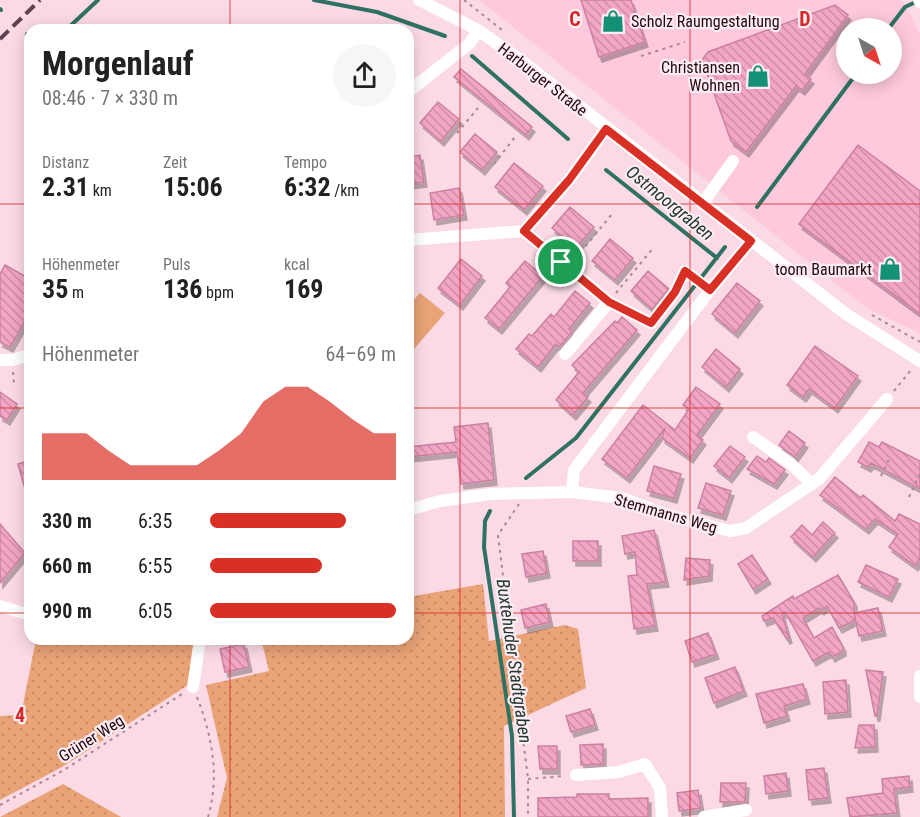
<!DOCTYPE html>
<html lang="de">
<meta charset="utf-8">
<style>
body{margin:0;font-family:"Roboto Condensed",sans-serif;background:#f6f6f6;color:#222;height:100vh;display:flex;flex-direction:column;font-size:22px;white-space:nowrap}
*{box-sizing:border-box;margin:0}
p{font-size:20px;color:#767676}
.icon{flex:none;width:33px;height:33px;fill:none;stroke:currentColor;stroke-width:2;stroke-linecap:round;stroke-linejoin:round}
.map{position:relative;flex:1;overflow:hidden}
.drawer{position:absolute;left:24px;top:24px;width:390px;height:621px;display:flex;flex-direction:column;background:#fff;border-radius:18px;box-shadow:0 3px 15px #0003}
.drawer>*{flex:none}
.needle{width:39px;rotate:141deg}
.fabs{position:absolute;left:836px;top:18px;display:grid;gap:12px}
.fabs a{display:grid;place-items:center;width:66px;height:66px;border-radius:50%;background:#fff;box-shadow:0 3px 15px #0003;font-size:30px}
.pin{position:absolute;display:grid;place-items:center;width:51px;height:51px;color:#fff;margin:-26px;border:3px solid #fff;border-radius:50%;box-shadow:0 2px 6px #0007}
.round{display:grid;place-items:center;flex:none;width:63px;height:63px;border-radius:32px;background:#f6f6f6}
.overview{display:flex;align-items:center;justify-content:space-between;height:102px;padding:0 18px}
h1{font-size:33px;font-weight:700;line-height:45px}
.metrics{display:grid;grid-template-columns:repeat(3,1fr);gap:9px;height:102px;padding:6px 18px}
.metrics div{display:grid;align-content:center}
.metrics b{font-size:26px;font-weight:700}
.metrics small{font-size:16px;font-weight:400}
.metrics p{font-size:16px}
.chart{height:168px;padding:12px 18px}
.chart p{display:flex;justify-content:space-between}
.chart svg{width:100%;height:108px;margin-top:6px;fill:#d93025;opacity:.7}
ul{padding:0 18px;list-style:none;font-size:20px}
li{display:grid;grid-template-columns:96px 72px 1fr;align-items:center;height:45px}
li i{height:15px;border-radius:8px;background:#d93025}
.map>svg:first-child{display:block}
.built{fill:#fec9dd;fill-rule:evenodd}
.grass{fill:url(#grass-dots)}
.park{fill:#e9a376}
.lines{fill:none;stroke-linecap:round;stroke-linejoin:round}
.stream{stroke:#2f7162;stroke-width:4}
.building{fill:url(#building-back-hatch);stroke:#cb81a0;stroke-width:1.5;filter:url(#shadow)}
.path{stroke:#a78895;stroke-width:2;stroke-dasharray:3 4.5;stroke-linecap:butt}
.minor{stroke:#fff;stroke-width:12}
.rail{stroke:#5f424f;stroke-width:4;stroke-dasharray:12 6;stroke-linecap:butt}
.route-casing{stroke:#fff;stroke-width:12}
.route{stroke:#d93025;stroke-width:8}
.grid{fill:none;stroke:#d62828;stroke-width:1.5;stroke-opacity:0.55}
.labels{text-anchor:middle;stroke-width:4.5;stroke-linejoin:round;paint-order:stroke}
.poi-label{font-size:16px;fill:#220714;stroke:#fdecf2;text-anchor:end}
.street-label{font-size:16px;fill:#220714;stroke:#fdecf2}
.water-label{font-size:18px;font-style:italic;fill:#203831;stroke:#fdecf2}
.grid-label{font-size:20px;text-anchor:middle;font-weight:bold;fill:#d62828;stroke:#fdecf2;stroke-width:4.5;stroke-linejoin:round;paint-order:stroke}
</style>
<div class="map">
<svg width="920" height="817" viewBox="0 0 920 817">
<defs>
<pattern id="grass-dots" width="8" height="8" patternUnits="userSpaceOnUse" patternTransform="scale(1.5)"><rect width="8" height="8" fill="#e9a376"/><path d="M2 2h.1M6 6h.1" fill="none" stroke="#c88b65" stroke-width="1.8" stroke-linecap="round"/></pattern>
<pattern id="building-back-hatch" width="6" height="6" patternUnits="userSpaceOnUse" patternTransform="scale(1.5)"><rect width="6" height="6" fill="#f2a5c5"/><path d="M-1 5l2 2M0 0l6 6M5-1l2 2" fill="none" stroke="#cf8da8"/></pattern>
<filter id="shadow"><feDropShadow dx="3" dy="5" stdDeviation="0" flood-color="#0004"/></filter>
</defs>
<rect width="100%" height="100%" fill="#fbdae6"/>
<path class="built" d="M479 0H902L920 34V333L868 309ZM846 28H891V74H846Z"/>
<path class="grass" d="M483 584 489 641 565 625 578 629 586 688 504 726 505 817H217L227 778 206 685 269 671 261 639H408V597Z
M36 639H197L188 685 62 767 0 800V716L21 715Z
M63 784 121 817H0Z"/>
<path class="park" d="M420 293 445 313 408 356V306Z"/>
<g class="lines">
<path class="stream" d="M314 0 377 12 445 36
M0 9 1 10
M889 28 905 7 918 1
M66 30 98 0
M27 34 30 35
M472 56 568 139
M606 170 717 258
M757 207 856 74
M526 478 576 438 725 247
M490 511 485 521 484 547 512 736 514 817"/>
</g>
<path class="building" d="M581 0H631L645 42 599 57Z
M835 5 848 15 805 74 811 79 802 90 796 86 746 152 731 141 702 60 708 52Z
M461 69 532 127 526 135 454 77Z
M438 102 459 119 441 141 420 123Z
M475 134 497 152 482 170 460 152Z
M858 145 920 191V314L799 224Z
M420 155 424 182 408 184V157Z
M514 163 543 186 524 210 495 187Z
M459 188 464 215 434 220 430 193Z
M570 207 594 227 576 248 552 228Z
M610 239 633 258 615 280 592 261Z
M461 259 482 276 460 305 438 288Z
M525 261 543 276 499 329 485 318 510 287 506 283Z
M5 265 30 279V312L10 347 0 342V274Z
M648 271 669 289 652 309 631 291Z
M737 283 760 301 735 333 712 314Z
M575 291 590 303 569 329 572 332 559 347 556 344 538 367 516 349 529 334 532 336 551 314 554 317Z
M622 317 637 330 583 393 588 397 573 415 556 400 579 372 572 365 615 321 617 323Z
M815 346 858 376 835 408 809 389 803 397 787 385Z
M716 349 740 369 726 387 702 367Z
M696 387 720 404 697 435 703 440 690 458 662 438 665 428 627 478 602 459 643 405 675 430 689 409 683 405Z
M0 392 17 404 7 420 0 416Z
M488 423 494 480 461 484 457 452 408 457V447L456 442 454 427Z
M789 431 805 443 795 457 779 445Z
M869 442 879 447 882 442 920 461V489L871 463 868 467 858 462Z
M730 446 745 457 729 478 714 466Z
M757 456 766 462 769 458 785 470 774 484 747 469Z
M30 460V496H27L18 464Z
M654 466 681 474 674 498 647 491Z
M835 477 861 498 863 495 895 521 899 514 920 524V558L915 566 889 547 898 534 875 519 866 529 820 495Z
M706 483 731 491 723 515 698 508Z
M823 522 835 533 813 557 791 537 802 525 812 535Z
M0 524 25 553 0 583Z
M654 530 666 582 647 584 655 626 634 629 628 576 637 575 635 552 625 554 622 536Z
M573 541H598V561H573Z
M543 551 547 573 526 577 522 554Z
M752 555 768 579 753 589 738 564Z
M686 558 710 560 709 576 684 580Z
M866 565 898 579 889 597 858 582Z
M838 575 854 602 855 620 839 628 827 606 821 610 819 608 803 618 814 638 832 627 843 647V651L832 657 829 652 813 661 785 612 782 614 789 638 787 639 773 618 764 621 762 616 793 596 794 599Z
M546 604 550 622 525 628 521 610Z
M878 608 883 631 859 636 854 613Z
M708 633 716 654 692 662 685 641Z
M244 644 249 667 225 672 220 649Z
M735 667 744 691 714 703 705 678Z
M866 670 883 672 877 716H875Z
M846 680 848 712 825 714 823 682Z
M803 684 807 699 784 706 787 716 764 723 756 694Z
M590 709 595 725 571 732 566 716Z
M859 725H874L875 747 855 748Z
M603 744V764L581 765 580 745Z
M538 746H557V769H540Z
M824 768 828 798 809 800 806 770Z
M786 773 788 791 766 794 764 776Z
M909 776 910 787 894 789 897 813 850 817 847 798 883 793 882 779Z
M721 783H746L745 802H720Z
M698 790 701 808 679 811 677 793Z
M577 794H609V799L648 798V817H538V798L577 797Z"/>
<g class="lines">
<path class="path" d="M464 0 502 30
M641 56 685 42
M457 133 478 108
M494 164 515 137
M576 258 612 214
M616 293 654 247
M620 308 651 323 675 292 685 271 701 283
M872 315 920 342
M13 372 14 385
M894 391 911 370
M881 476 889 459
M909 497 920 474
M519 504 498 535 528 779V817
M197 697C212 736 220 776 208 817
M528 779 564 776
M0 805 64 770 182 694"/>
<path class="minor" d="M419 0 478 30 523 62 846 314 920 361
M919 0 920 2
M408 92 470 43 478 30
M702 204 733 161
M524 231 609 302 565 354
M408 240 524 231 569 180 606 129
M0 360H12L30 355
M753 437 790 463 812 484
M572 492 574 470 710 290 751 241
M408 510 440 501 491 494 572 492 622 498 665 514 730 531 746 528 819 479 887 399
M0 606 30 615
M920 676V697
M193 687 200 639
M576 775 619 772 645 764 660 788 662 817
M704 817 746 810"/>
<path class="rail" d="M0 39 40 0"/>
</g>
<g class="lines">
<g class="route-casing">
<path id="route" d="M606 129 751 241 710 290 685 271 675 292 651 323 609 302 524 231 569 180Z"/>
</g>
<use href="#route" class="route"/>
</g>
<path class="grid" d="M230 0V30M460 0V817M690 0V817M0 204H30M408 204H920M0 408H30M408 408H920M0 613H30M408 613H920M230 639V817"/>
<defs>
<g id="shop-bare" transform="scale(1.8)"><path d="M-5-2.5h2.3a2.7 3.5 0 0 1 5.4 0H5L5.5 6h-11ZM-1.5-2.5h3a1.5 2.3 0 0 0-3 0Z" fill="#139076" stroke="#fdecf2" stroke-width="2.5" paint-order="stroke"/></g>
</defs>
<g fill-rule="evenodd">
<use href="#shop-bare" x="613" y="21"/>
<use href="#shop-bare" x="758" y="76"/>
<use href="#shop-bare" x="890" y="269"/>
</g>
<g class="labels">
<g class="poi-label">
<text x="631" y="27" text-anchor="start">Scholz Raumgestaltung</text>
<text x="740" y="73">Christiansen<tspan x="740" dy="18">Wohnen</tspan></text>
<text x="872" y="275">toom Baumarkt</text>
</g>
<g class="street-label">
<text transform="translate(543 79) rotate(38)" y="6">Harburger Straße</text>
<text transform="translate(666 513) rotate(16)" y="6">Stemmanns Weg</text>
<text transform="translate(91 738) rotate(-32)" y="6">Grüner Weg</text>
</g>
<g class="water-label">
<text transform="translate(670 203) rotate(39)" y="6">Ostmoorgraben</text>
<text transform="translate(514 661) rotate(82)" y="6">Buxtehuder Stadtgraben</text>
</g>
</g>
<g class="grid-label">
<text x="575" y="26">C</text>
<text x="805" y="26">D</text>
<text x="20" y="722">4</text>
</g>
</svg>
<div class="fabs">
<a><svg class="needle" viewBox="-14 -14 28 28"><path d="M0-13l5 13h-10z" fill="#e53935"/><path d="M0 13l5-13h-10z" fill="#767676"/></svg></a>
</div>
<div class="pin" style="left:561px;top:262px;background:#1e9e55"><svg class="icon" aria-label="arrive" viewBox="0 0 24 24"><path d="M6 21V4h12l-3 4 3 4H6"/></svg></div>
<section class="drawer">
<div class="overview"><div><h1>Morgenlauf</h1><p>08:46 · 7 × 330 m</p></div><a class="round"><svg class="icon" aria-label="share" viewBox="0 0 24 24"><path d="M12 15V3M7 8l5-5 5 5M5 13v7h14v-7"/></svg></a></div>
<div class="metrics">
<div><p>Distanz</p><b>2.31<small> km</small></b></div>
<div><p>Zeit</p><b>15:06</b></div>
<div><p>Tempo</p><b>6:32<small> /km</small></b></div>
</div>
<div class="metrics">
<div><p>Höhenmeter</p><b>35<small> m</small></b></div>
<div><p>Puls</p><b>136<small> bpm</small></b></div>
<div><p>kcal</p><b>169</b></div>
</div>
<div class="chart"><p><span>Höhenmeter</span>64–69 m</p>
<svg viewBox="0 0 160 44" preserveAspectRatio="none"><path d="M0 44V25L10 25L20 25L30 32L40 38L50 38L60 38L70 38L80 32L90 25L100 12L110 6L120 6L130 12L140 19L150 25L160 25V44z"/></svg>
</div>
<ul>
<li><b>330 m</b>6:35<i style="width:73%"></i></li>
<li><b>660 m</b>6:55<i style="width:60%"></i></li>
<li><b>990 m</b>6:05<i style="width:100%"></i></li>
</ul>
</section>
</div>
